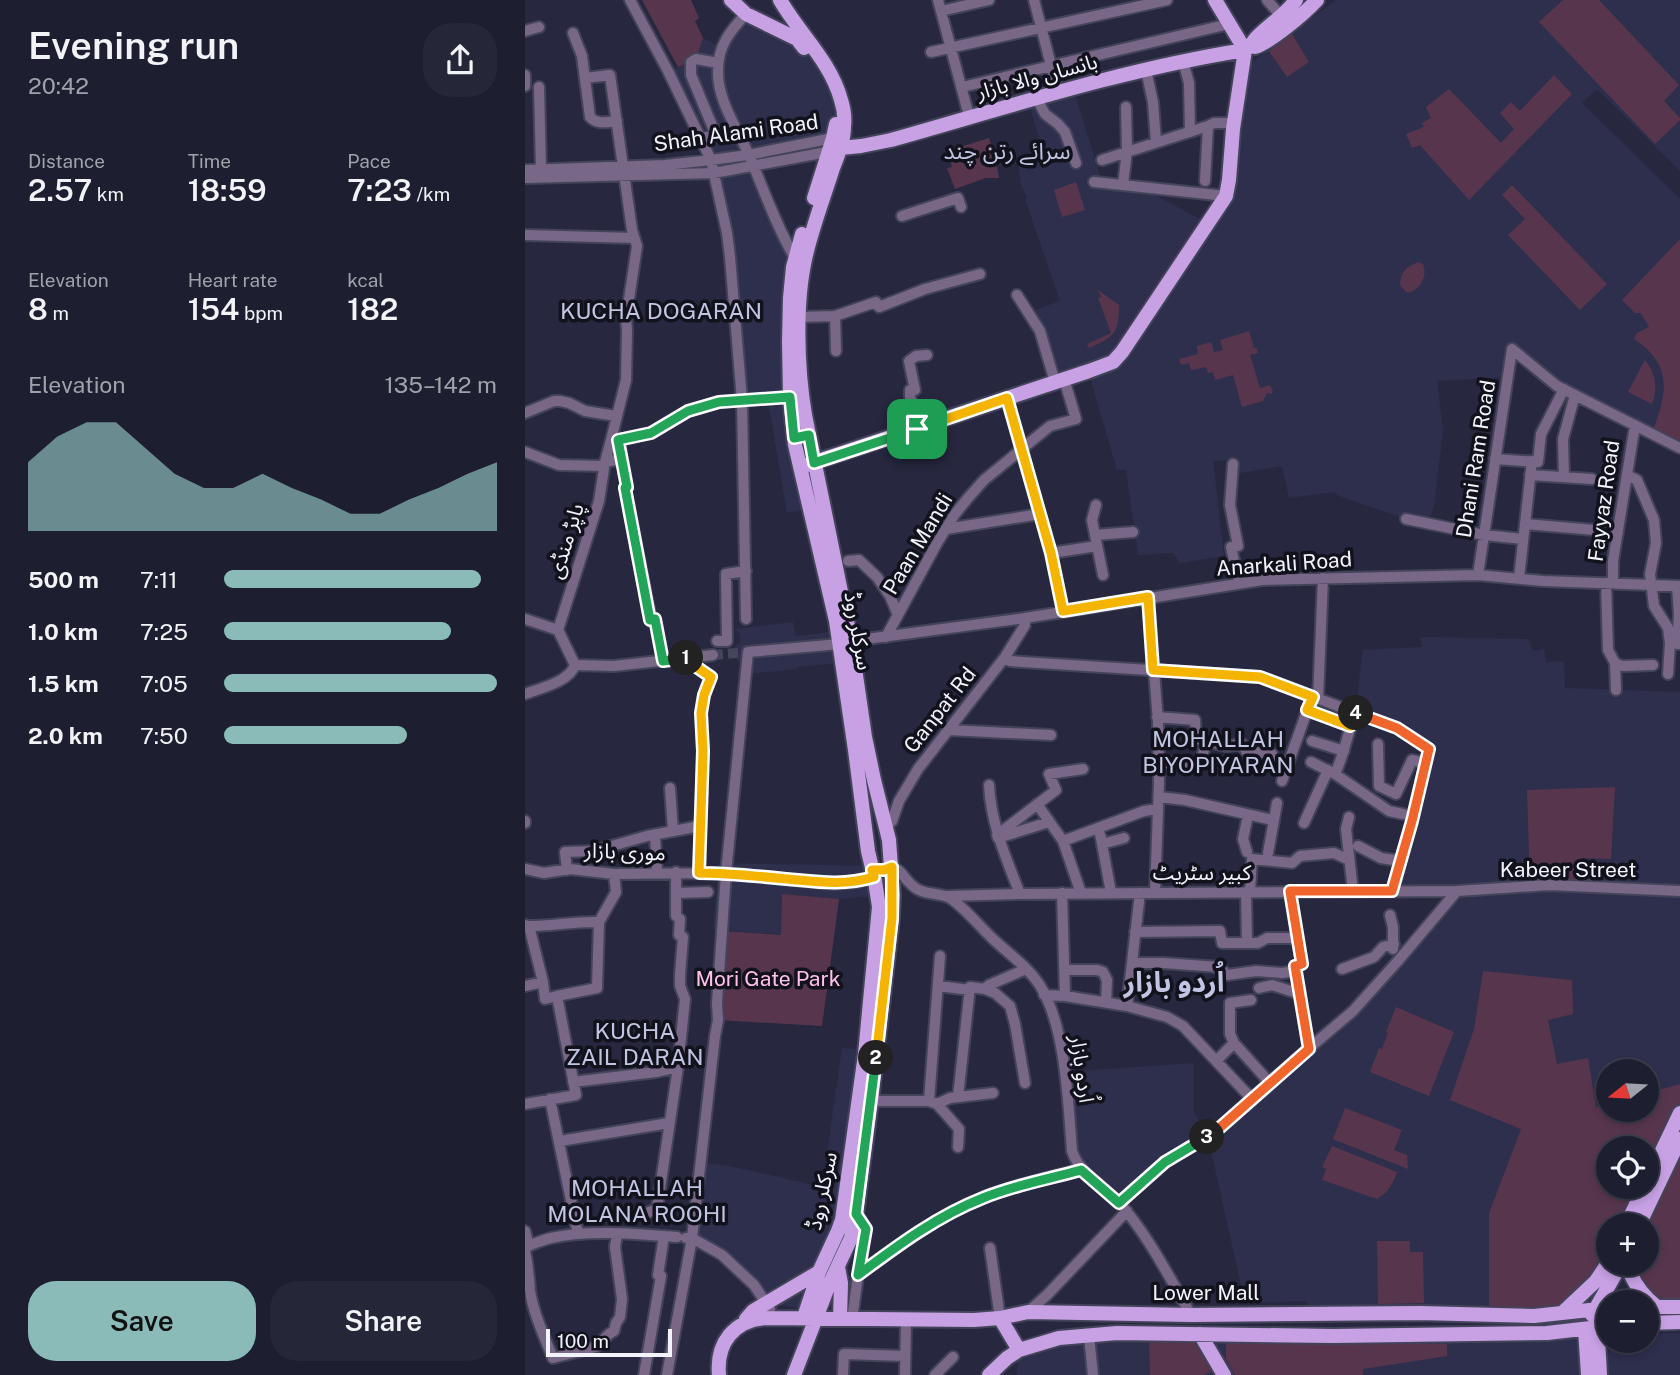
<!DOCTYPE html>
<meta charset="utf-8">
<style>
body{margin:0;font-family:"Public Sans","Noto Sans Arabic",sans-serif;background:#252738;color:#f1f3f6;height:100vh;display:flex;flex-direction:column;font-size:26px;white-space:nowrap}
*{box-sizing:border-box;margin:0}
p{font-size:23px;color:#a0a2ab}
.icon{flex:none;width:38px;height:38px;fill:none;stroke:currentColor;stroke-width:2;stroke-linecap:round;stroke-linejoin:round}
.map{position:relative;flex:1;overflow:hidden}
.details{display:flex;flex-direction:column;background:#1d1e30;width:525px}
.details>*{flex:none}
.needle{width:46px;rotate:252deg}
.controls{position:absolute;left:1071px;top:1059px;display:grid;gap:14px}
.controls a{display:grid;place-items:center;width:63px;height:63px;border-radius:50%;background:#1d1e30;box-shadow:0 4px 10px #0003,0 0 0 2px #3b3c4c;font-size:35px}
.scale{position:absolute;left:21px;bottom:18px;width:126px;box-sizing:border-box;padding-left:7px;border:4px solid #f2f3fc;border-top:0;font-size:19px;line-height:24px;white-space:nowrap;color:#f2f3fc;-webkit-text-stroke:5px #12121d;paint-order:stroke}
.pin{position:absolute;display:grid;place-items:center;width:60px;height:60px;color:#fff;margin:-30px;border-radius:14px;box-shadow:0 4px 10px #0006}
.km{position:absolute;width:35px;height:35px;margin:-18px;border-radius:50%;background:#222;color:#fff;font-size:19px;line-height:35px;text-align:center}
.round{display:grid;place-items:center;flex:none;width:74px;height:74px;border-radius:28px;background:#252738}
.overview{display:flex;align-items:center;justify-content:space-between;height:119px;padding:0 28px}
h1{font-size:38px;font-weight:600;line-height:52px}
.figures{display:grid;grid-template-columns:repeat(3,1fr);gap:10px;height:119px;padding:7px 28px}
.figures div{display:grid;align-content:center}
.figures b{font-size:30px;font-weight:600}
.figures small{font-size:19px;font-weight:400}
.figures p{font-size:19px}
.chart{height:196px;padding:14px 28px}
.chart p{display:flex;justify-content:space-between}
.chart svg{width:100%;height:126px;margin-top:7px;fill:#8bbbb9;opacity:.7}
.action{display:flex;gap:14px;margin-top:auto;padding:14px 28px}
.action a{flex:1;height:80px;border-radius:28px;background:#8bbbb9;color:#111;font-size:28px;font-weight:600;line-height:80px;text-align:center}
.action a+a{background:#252738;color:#f1f3f6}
ul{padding:0 28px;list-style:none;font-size:23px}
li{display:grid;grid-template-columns:112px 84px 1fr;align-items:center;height:52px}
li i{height:18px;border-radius:9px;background:#8bbbb9}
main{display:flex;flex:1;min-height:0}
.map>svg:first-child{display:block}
.built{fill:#2e2f4d}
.green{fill:#57364d}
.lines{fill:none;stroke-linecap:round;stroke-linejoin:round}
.minor-tunnel{stroke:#45465c;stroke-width:10;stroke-dasharray:10 5;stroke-linecap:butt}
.minor-casing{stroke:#43445a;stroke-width:14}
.major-casing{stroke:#43445a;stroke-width:18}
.minor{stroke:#796787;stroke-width:10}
.major{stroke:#c7a1e4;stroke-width:14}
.split-1-casing{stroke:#fff;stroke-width:14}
.split-2-casing{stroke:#fff;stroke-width:14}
.split-3-casing{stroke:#fff;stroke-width:14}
.split-4-casing{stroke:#fff;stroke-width:14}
.split-5-casing{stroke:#fff;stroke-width:14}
.split-1{stroke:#22a559;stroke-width:9}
.split-2{stroke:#f5b400;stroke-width:9}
.split-3{stroke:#22a559;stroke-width:9}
.split-4{stroke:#f0652b;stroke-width:9}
.split-5{stroke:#f5b400;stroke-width:9}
.labels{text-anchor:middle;stroke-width:7;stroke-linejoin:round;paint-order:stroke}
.street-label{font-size:21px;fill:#f2f3fc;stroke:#12121d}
.park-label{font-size:21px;fill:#ffc0eb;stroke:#12121d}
.neighbourhood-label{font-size:23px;fill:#c1c4e2;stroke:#12121d}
.district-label{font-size:28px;font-weight:bold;fill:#c1c4e2;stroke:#12121d}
</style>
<main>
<section class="details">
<div class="overview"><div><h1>Evening run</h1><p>20:42</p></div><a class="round"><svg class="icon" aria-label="share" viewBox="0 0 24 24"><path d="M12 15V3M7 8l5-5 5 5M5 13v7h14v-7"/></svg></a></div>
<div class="figures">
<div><p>Distance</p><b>2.57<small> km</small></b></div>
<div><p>Time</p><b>18:59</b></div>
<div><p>Pace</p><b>7:23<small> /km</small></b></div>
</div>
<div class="figures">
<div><p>Elevation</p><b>8<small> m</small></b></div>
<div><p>Heart rate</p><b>154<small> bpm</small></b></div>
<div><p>kcal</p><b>182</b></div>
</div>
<div class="chart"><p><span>Elevation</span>135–142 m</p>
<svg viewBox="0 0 160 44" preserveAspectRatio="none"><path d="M0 44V20L10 11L20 6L30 6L40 15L50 24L60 29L70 29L80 24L90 29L100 33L110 38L120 38L130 33L140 29L150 24L160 20V44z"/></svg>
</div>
<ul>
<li><b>500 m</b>7:11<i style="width:94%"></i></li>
<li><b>1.0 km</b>7:25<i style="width:83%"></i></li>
<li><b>1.5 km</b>7:05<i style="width:100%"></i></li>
<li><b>2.0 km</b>7:50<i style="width:67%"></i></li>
</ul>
<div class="action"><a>Save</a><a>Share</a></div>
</section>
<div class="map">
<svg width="1155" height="1375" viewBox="0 0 1155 1375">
<rect width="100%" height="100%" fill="#272840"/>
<path class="built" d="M811 0H1155V171L1072 89 1057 103 1155 199V444L1032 382 985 345 981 377 912 381 918 431 909 505 903 522 875 517 817 497 809 492 764 498 757 466 709 474 708 460 688 461 699 556 655 563 648 553 613 555 601 470H592L565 377 589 366 700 208 722 66Z
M221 14 272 39 284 55 296 74 308 97 311 127 308 138 186 160 143 71 171 59 178 38 196 47Z
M549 91 577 183 618 189 677 220 588 357 534 375 510 310 535 301 500 199 502 198 496 185 493 160 518 151 504 104Z
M227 166 266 256 261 298 280 509 262 513 244 406 217 408 205 257 189 173Z
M268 622 271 636 306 632 312 663 272 667V669L211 675 216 668V663L210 658V646L215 642V634L209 629Z
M895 637 1004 639 1007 651 1019 649 1021 662 1039 661 1040 688 1155 692V1084L1122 1093V1071H1083V1104L996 1129 964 1213V1312L784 1314 782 1301 720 1303 683 1137 594 1203 550 1161 540 1072 669 1063V1113L683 1136 828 1011 932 892 867 891 904 749 830 713 838 650 897 647Z
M194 863 344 866 348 896 314 899 257 894 256 935 188 929Z
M317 1048 337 1050 310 1223 273 1308 251 1304 234 1283 167 1238 175 1162 209 1167 297 1187Z
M1056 1330 1061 1375H492L494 1350 534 1338Z
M1155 1333V1375H1081L1080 1364 1082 1356 1088 1346 1094 1341 1122 1340V1334Z"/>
<path class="green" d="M117 0H166L174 18 170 21 178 38 171 59 153 67Z
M1038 0H1074L1154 85 1139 101 1155 118V120L1130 144 1014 22Z
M767 34 784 62 762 77 744 51Z
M1029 75 1047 94 944 200 895 145 887 148 881 134 899 127 897 123 906 118 901 107 924 89 976 143 989 129 975 113 986 102 995 111Z
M464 138 471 161 474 178H461L430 189 422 168 427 167 422 151Z
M551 182 560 210 537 217 529 190Z
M987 185 1082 284 1055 310 983 235 1000 219 977 195Z
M1155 239V444L1128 430C1143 392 1147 364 1109 339L1112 333 1124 327 1116 313H1110L1097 300Z
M893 262 898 264C903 277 895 290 882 293L875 285C875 272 881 267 893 262Z
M573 290 594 305C594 334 589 337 564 348L562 344 586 333 573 298 576 297Z
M724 331 729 348H732L733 353 725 355 735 388 745 385 748 392 746 394 742 393 738 401 717 407 708 375 690 380 688 372 683 373 681 367 666 370 664 363 656 365 654 359 673 354 672 346 686 342 689 352 698 350 695 340Z
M1120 360C1131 373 1133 389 1127 404L1103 392Z
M1090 787 1086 859 1057 858 1068 887 1005 886 1002 790Z
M257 894 314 899 297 1026 193 1020 197 931 256 935Z
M958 971 1047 980 1048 1014 1023 1020 1032 1064 1063 1058 1071 1107 1083 1104V1110H1122V1093L1155 1084V1107L1122 1174V1148H1083V1186L1115 1187 1096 1225H1083V1251L1081 1255 1067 1278 1037 1308 964 1312V1213L996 1129 925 1100 949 1029Z
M871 1007 929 1032 904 1096 845 1072 854 1048 857 1049 863 1033 861 1032Z
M820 1108 877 1130 869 1150 882 1155 883 1169 808 1139Z
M807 1146 872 1172C868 1184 863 1193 852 1199L797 1180 801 1169 797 1167Z
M1155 1152V1300C1119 1297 1123 1293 1105 1264H1122V1225Z
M852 1241H885V1252H898L899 1303 853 1304Z
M624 1333 675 1334 694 1367 679 1375H625Z
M706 1340 922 1344V1356L838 1369V1375H710L701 1359V1344Z"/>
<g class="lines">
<path class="minor-tunnel" d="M188 655 223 652"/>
<g class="minor-casing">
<path id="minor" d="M105 0 143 71 186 160 202 233 205 257 217 400 221 619
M413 0 444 116
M509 0 533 92
M742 0 756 16
M416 11 464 0
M221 14C205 31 193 46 193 70 192 100 212 128 224 155 239 190 251 226 270 258
M0 31 14 27
M48 33 57 56 65 117C72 125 83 122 92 121
M406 52 642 0
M658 61 664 83 665 132
M621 70 628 102 631 142
M0 75V86
M60 78 85 75 107 230 112 246 101 319 102 330 101 380 86 440
M14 87 16 170
M437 87 704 24
M512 99 520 114 533 124 540 132 551 163
M177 138 191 135 166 75V62L171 59 193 63
M577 160 683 126
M0 170 140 165 186 160 223 155 308 138 311 142
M0 178 189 173 307 151
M680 181 683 126 689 123H709
M569 182 701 196
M598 185 602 151 601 107
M377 216 433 198 436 207
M0 235 109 238
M492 295 515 331 530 382
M310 316 311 351
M274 317 310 316 351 302 354 307 400 289 455 274
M987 349 1032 386 1155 448
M482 398 526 553 538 612
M0 413 29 401H35L44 403 60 411 91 416
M392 429 385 396V390H390L384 361 391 356 402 355
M94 440 126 433 163 411 194 402 265 397
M0 452 34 465 79 466
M97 459 102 487 100 488 126 620 130 619 138 661
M970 459 1013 462 1016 434 1039 389
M708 464 705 505 713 546 706 547 714 583
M1005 475 1067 479
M1102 475 1112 480 1129 520 1131 543 1125 574 1129 606 1143 628 1145 643 1143 674
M1039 477 1038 439 1050 395
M571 505 567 520 578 575
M881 519 959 535 998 539
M1000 524 1093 532
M421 529 515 514
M570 535 608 532
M526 553 572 546
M323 561 334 560 352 577 365 596 373 615
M953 575 987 349
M994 578 1007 461
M1081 583 1083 650 1090 663 1097 666 1128 665
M1088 583V561L1110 425
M1152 586 1154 615 1152 644H1155
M623 597 633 721 634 783 630 893
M0 619 33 630
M33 630 74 501 80 462 86 440H94L97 459 80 462
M33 630 50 665
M361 637 412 543 430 514 443 498 459 480 525 426 551 419 539 379
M192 641H202L201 574 221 571
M326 641 500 618 737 580 953 575 1018 581 1155 586
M480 657 485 661 498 662 735 677 872 728 904 749 887 821 867 891
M168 658 170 666 186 677 179 695 176 713 178 751 174 873
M1090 663 1091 690
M50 665 89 666 188 655
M0 694C16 688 44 682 50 665
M793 699 798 578
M782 710 825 726
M632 717 670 720 671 739 701 746 717 744 721 751 747 754 745 766
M424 730 526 735
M787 741 819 751
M853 744 854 786 871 794 887 760 901 763
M786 762 810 774 864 811 878 814
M634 763H671L677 757 681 743
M810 774C819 754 823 733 830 713
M757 781 787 697
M464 785C466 824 481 858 495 894
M145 788 148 831
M634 797 660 800 748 820
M512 804 538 841 556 893
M824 817 821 829 828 891
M0 821V823
M779 823 803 770
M361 826 367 821 374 801 393 769 480 657 500 625V618
M573 828 619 811 633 809
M130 835 132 872
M472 835 531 790 524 774 558 769
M473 838 524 822
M538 841 573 828 576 838 586 893
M577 844 599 838
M833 846 856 858 875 861
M722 852 718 839 723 815
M743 853 752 803
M367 867C377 869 382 885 394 890 404 895 417 893 425 898 440 908 455 927 468 939 484 954 502 966 514 984 541 1025 543 1103 547 1151 556 1178 585 1190 602 1212 627 1243 646 1280 666 1315
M0 869 19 873 45 869 89 874 201 873 308 884 332 882 349 877
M42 870 40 852 69 851 122 836 175 826
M765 891 777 964 770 966 784 1049
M721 892 722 943
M725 892 727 859 767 863 775 856 809 853 824 860
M151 893 183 892
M537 893 540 996
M423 896 495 894 932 891 1024 885 1155 891
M865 915 868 927V949
M0 925 4 926 18 982 20 999 32 996
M4 926C28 926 50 921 74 922
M610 932 695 931 697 943H733L742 938H773
M607 963H638L694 967 702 975 731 971 757 973 771 971
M817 969 849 957 858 947 869 944
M540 970H572L578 972 582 980 581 1002
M0 986 18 982
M413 986 445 990
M734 988 747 985 775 994
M460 989 464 985 501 969
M519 995 540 996 602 1006 642 1017 658 1026 727 1099
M726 1000 705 1003V1034L709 1043 745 1083
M602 1006 615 893
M691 1061 709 1043
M48 1082 131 1072 153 1067
M433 1097 445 987 460 989 470 993 485 1006 490 1024 500 1083
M25 1099 53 1234
M346 1101H404L415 956
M404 1101 412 1104 434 1129 433 1147
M0 1104 51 1095 32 996 72 988 74 922 91 892 89 874
M412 1104 425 1098 468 1093
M35 1141 144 1123
M594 1203 640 1162 691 1131 775 1056 828 1011 872 962 932 891
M119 1214 132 1209 153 1067 160 999 155 986V975L158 937 154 935 155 919 151 916V872
M331 1214 341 1229 333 1275
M0 1231 4 1246
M161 1238H167L197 1255 229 1285 245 1309
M0 1247C9 1244 17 1240 26 1238 63 1229 114 1234 152 1237
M465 1248 475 1318
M0 1251C3 1264 4 1277 5 1290 7 1310 20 1339 28 1358L71 1347 84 1334 89 1331 91 1323 95 1317 97 1299 90 1247 92 1234
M503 1312 522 1295 602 1211
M327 1320 333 1275C372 1246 412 1216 457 1198 489 1185 524 1178 556 1169
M564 1336 568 1375
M119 1375 136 1276 133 1275 139 1236
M142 1375 167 1238 190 1036 193 1020 192 1003 201 873 223 652 315 644
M318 1375 319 1354 380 1356
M380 1375 381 1320
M410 1375 428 1357"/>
</g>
<g class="major-casing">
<path id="major" d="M206 0 221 14 272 39 279 48
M255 0C274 33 306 62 316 100 319 109 320 118 319 127 319 141 313 155 308 168 299 197 288 225 281 255 270 301 272 368 280 415L326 641 340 737 349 780 364 840 368 895 367 918 346 1101 331 1214 326 1238 303 1287 269 1375
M730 47C747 41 779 14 792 0
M315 148 336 146 366 140C483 107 600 69 720 50L690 0
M289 198 308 138 311 124
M277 234 268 267 265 298 264 341 265 397 270 445 311 621 330 750 343 851 350 881 354 907 340 1054 317 1220 313 1231 294 1272 279 1317
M281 465 564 371 588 362 597 352 701 196 704 180 708 129 720 50C726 47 727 42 732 37 745 24 760 15 771 0
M1122 1182 1155 1113
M1101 1225 1120 1186
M1114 1225 1155 1139
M1102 1264C1107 1281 1118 1296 1132 1307
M313 1267 316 1283 315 1319
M1123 1307H1155
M1037 1313 1071 1281 1083 1263
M1067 1315 1096 1264
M475 1318 494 1350
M221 1319 228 1311 294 1272
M1072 1321 1075 1375
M1122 1323 1155 1322
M1060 1329 1063 1375
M675 1334 699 1375
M194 1375C191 1343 209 1320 241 1318L449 1320 475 1318 503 1312 666 1315 895 1313 1009 1316 1083 1308
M464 1375 482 1358 494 1350 534 1338 592 1333 808 1336 1022 1333 1083 1326"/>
</g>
<use href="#minor" class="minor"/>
<use href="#major" class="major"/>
</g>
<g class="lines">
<g class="split-1-casing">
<path id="split-1" d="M161 658 138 661 130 619 125 620 100 488 102 487 93 440 126 433 163 411 194 402 265 397 269 438 284 435 289 463 392 429"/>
</g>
<g class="split-2-casing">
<path id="split-2" d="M161 658H167L170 666 186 677 179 695 176 713 178 751 174 873C203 873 232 876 262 879 294 882 318 886 349 877L347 870H359L367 867V918L351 1058"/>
</g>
<g class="split-3-casing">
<path id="split-3" d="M351 1058 331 1214 341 1229 333 1275C372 1246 412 1216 458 1198 489 1185 524 1179 556 1170L594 1203 640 1162 682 1137"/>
</g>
<g class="split-4-casing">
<path id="split-4" d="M682 1137 691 1131 784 1049 770 966 777 964 765 891H867L887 821 904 749 872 728 831 713"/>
</g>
<g class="split-5-casing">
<path id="split-5" d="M392 429 482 398 526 553 538 611 623 597 628 670 735 677 788 697 782 710 825 726 831 713"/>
</g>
<use href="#split-1" class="split-1"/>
<use href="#split-2" class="split-2"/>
<use href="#split-3" class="split-3"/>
<use href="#split-4" class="split-4"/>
<use href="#split-5" class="split-5"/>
</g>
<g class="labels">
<g class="street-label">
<text transform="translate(512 77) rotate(-15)" y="7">بانساں والا بازار</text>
<text transform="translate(211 133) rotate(-8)" y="7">Shah Alami Road</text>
<text transform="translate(951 459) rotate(-81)" y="7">Dhani Ram Road</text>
<text transform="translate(1079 501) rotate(-82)" y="7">Fayyaz Road</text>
<text transform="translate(41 541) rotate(-73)" y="7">پاپڑ منڈی</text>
<text transform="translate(393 544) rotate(-59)" y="7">Paan Mandi</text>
<text transform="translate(759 564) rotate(-4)" y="7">Anarkali Road</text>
<text transform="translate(333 631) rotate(80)" y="7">سرکلر روڈ</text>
<text transform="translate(415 710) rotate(-52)" y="7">Ganpat Rd</text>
<text transform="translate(100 852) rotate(2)" y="7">موری بازار</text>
<text x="1043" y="877">Kabeer Street</text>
<text x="677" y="880">کبیر سٹریٹ</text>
<text transform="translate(557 1069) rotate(82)" y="7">اُردو بازار</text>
<text transform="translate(297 1191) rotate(-78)" y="7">سرکلر روڈ</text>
<text x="681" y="1300">Lower Mall</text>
</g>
<g class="park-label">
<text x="243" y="986">Mori Gate Park</text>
</g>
<g class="neighbourhood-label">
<text x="482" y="159">سرائے رتن چند</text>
<text x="136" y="319">KUCHA DOGARAN</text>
<text x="693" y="747">MOHALLAH<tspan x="693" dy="26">BIYOPIYARAN</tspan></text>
<text x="110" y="1039">KUCHA<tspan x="110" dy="26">ZAIL DARAN</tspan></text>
<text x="112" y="1196">MOHALLAH<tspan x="112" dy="26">MOLANA ROOHI</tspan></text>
</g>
<g class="district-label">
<text x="649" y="992">اُردو بازار</text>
</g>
</g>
</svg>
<div class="controls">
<a><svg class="needle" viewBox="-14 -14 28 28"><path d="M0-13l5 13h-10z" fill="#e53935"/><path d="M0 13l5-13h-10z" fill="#a0a2ab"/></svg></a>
<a><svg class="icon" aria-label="locate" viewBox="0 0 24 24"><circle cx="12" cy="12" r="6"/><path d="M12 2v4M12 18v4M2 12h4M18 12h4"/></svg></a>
<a>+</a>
<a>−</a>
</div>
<div class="scale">100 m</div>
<div class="pin" style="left:392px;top:429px;background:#1e9e55"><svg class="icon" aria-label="arrive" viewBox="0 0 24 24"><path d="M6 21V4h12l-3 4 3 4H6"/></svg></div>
<b class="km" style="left:161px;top:658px">1</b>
<b class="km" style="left:351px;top:1058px">2</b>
<b class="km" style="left:682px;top:1137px">3</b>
<b class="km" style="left:831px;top:713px">4</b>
</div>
</main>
